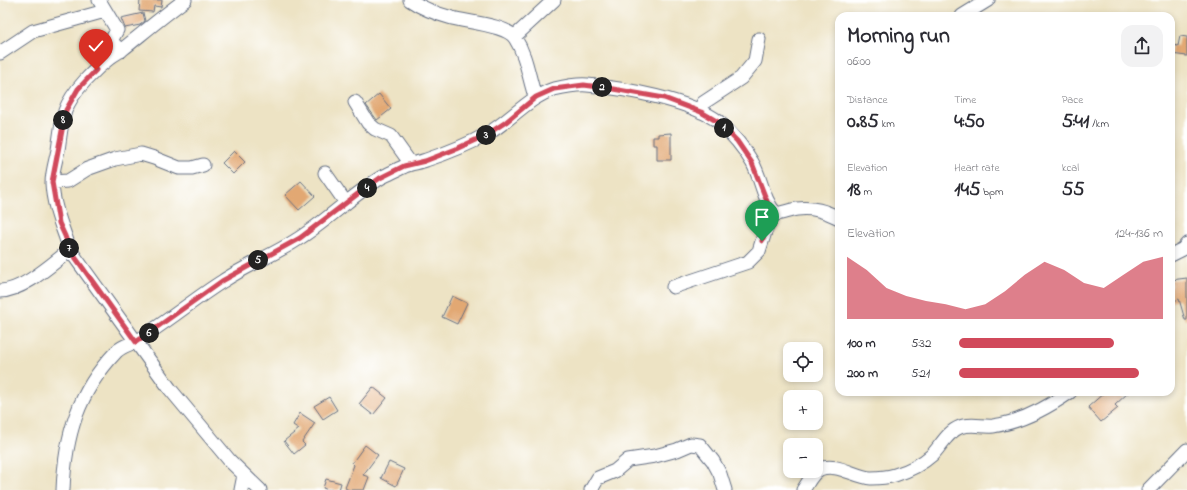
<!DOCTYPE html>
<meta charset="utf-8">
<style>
body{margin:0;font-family:"Indie Flower",sans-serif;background:#f2f2f3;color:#2b2b33;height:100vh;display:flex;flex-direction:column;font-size:15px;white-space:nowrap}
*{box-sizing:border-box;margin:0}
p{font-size:13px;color:#7c7c81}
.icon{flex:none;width:22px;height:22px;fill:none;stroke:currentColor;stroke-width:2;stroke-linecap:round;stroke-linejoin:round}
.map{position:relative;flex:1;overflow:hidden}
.panel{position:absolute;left:835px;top:12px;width:340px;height:384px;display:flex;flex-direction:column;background:#fff;border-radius:12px;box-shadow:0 2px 6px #0003}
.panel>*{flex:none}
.controls{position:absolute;left:783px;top:342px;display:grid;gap:8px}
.controls a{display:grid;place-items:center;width:40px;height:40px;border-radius:8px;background:#fff;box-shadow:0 2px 6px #0003;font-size:20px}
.pin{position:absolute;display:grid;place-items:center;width:34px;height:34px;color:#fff;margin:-41px -17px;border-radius:50% 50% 50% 0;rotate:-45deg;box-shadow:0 0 4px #0007}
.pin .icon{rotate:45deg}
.km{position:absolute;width:20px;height:20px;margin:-10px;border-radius:50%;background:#222;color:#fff;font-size:11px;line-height:20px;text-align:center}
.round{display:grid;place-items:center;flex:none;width:42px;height:42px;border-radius:12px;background:#f2f2f3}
.headline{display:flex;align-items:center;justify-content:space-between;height:68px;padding:0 12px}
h1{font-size:22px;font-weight:800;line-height:30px}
.metrics{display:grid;grid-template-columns:repeat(3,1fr);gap:6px;height:68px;padding:4px 12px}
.metrics div{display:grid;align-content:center}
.metrics b{font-size:20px;font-weight:800}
.metrics small{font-size:11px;font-weight:400}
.metrics p{font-size:11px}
.chart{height:112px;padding:8px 12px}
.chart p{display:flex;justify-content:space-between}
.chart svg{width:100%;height:72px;margin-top:4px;fill:#d1495b;opacity:.7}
ul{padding:0 12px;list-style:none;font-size:13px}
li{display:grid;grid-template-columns:64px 48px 1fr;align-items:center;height:30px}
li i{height:10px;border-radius:5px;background:#d1495b}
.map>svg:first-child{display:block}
.building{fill:#e2a873}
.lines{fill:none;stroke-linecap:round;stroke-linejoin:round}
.minor-casing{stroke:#646e82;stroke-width:15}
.minor{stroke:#fff;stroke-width:13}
.route-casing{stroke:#fff;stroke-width:8}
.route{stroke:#d1495b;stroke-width:5}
</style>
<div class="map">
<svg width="1187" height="490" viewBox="0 0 1187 490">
<rect width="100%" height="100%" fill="#fff"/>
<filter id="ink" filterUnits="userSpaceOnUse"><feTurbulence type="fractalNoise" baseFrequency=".025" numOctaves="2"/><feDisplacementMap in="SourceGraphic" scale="8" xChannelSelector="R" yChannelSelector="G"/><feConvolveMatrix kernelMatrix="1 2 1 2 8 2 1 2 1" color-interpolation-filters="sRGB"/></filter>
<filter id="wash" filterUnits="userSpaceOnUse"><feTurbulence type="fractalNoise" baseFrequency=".012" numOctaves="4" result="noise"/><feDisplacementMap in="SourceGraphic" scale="16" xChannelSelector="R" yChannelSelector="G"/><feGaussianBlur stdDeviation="0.9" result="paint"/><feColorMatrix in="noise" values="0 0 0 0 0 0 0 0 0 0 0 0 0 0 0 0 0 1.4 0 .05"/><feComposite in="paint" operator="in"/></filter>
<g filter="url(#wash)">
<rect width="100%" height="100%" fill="#ede3c4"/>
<g id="blocks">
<path class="building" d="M140 0H162L161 7 154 6 153 12 139 11Z
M143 13 145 21 140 25 125 28 121 18Z
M1180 36 1187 37V56L1171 54 1172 45 1178 46Z
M379 94 391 109 377 120 366 105Z
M671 133V160H657V145H653V137H658V134Z
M234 151 245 162 233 174 222 163Z
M301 181 315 196 299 210 285 195Z
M1187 278V320H1185L1179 299 1171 302V280Z
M452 296 467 303 457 324 442 317Z
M373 387 387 398 373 415 359 404Z
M1105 392H1129L1115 405 1118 408 1101 422 1088 407Z
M329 397 337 410 323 419 314 406Z
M300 413 315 423 302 442 305 445 294 454 284 441 299 429 293 425Z
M365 445 378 455 363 475 369 477 364 490H349L345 488 354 465 352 463Z
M389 462 404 469 396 486 381 478Z
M326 479 341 483 339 490H328L323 488Z"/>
</g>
</g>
<g filter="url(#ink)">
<use href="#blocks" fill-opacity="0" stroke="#646e82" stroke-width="1"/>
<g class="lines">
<g class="minor-casing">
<path id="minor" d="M99 0 117 30 111 41 121 51
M185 0C163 16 143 33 123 49 119 52 116 53 112 56 96 68 72 91 65 111 61 123 60 137 58 150 56 160 52 172 52 183 53 207 63 228 70 250L170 389 230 461 260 490
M410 0C423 9 437 14 452 18 467 22 507 25 515 38 526 55 528 74 534 93L536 97
M962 16 988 0
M514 37 554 0
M0 53 33 31 105 11
M355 102 368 123 375 129 391 136 411 164
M701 112 703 103 741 78 755 61 759 39
M325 173 346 203
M52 182 68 181 87 169 115 159 141 154 154 158 179 168H192L203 165
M1171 255 1183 249 1187 244
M673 287 748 262 759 251 765 232 774 211
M0 291C23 291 53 263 70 250
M63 490C65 436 78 392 116 352 123 345 129 345 137 341 143 338 148 334 153 330 177 314 199 296 223 281 247 265 274 255 298 239 327 221 352 195 382 177 389 174 396 170 403 167 410 163 419 163 426 160 447 153 468 145 487 134 510 121 529 97 554 89 563 87 577 84 587 85 622 88 691 100 719 122 731 133 744 148 752 162 762 179 762 198 776 214 783 213 790 210 797 209 813 207 825 211 839 218
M241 490 244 475
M591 490 598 478 615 471 628 460 655 456 677 450 691 444 700 445 713 461 720 474 725 490
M803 490C808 483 812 473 820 469 836 462 855 477 871 478 878 478 888 477 895 475 908 471 922 464 932 455 941 446 947 432 960 427 970 423 983 427 993 426 1022 422 1047 408 1070 392
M1148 490 1187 450"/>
</g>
<use href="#minor" class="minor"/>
</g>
</g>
<g class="lines" filter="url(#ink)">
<g class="route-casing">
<path id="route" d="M96 70 78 89 66 110 52 182 59 223 65 236 70 250 136 342 222 281 300 238 359 193 380 178 404 166 425 161 456 149 486 135 506 122 536 97 554 89 584 85 613 89 664 98 701 112 718 122 737 141 752 163 768 204 774 211 770 218 762 241"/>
</g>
<use href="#route" class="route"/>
</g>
</svg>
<div class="controls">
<a><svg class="icon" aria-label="locate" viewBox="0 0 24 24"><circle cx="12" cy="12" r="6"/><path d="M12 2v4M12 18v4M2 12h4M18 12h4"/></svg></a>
<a>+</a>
<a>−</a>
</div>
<div class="pin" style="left:762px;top:241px;background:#1e9e55"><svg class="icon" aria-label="arrive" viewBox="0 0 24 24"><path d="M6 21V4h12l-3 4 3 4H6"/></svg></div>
<div class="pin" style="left:96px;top:70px;background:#d93025"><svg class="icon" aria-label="check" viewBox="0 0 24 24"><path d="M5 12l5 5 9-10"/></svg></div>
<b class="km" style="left:724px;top:128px">1</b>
<b class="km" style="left:602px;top:87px">2</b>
<b class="km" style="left:486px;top:135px">3</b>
<b class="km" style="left:367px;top:188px">4</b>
<b class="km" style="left:258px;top:260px">5</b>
<b class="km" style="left:149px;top:333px">6</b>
<b class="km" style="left:69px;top:248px">7</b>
<b class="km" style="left:63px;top:120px">8</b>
<section class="panel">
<div class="headline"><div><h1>Morning run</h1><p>06:00</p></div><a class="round"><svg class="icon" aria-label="share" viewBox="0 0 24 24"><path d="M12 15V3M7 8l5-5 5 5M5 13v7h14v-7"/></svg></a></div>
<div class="metrics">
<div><p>Distance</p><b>0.85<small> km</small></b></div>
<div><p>Time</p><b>4:50</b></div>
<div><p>Pace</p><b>5:41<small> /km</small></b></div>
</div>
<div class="metrics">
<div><p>Elevation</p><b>18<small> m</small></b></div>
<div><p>Heart rate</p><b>145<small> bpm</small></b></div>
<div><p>kcal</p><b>55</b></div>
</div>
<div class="chart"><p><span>Elevation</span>124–136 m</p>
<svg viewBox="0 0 160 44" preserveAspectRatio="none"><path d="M0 44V6L10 14L20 25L30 30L40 33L50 35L60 38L70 35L80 27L90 17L100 9L110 14L120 22L130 25L140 17L150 9L160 6V44z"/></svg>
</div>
<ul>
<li><b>100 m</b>5:32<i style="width:76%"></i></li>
<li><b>200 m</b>5:21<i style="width:88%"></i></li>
</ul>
</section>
</div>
